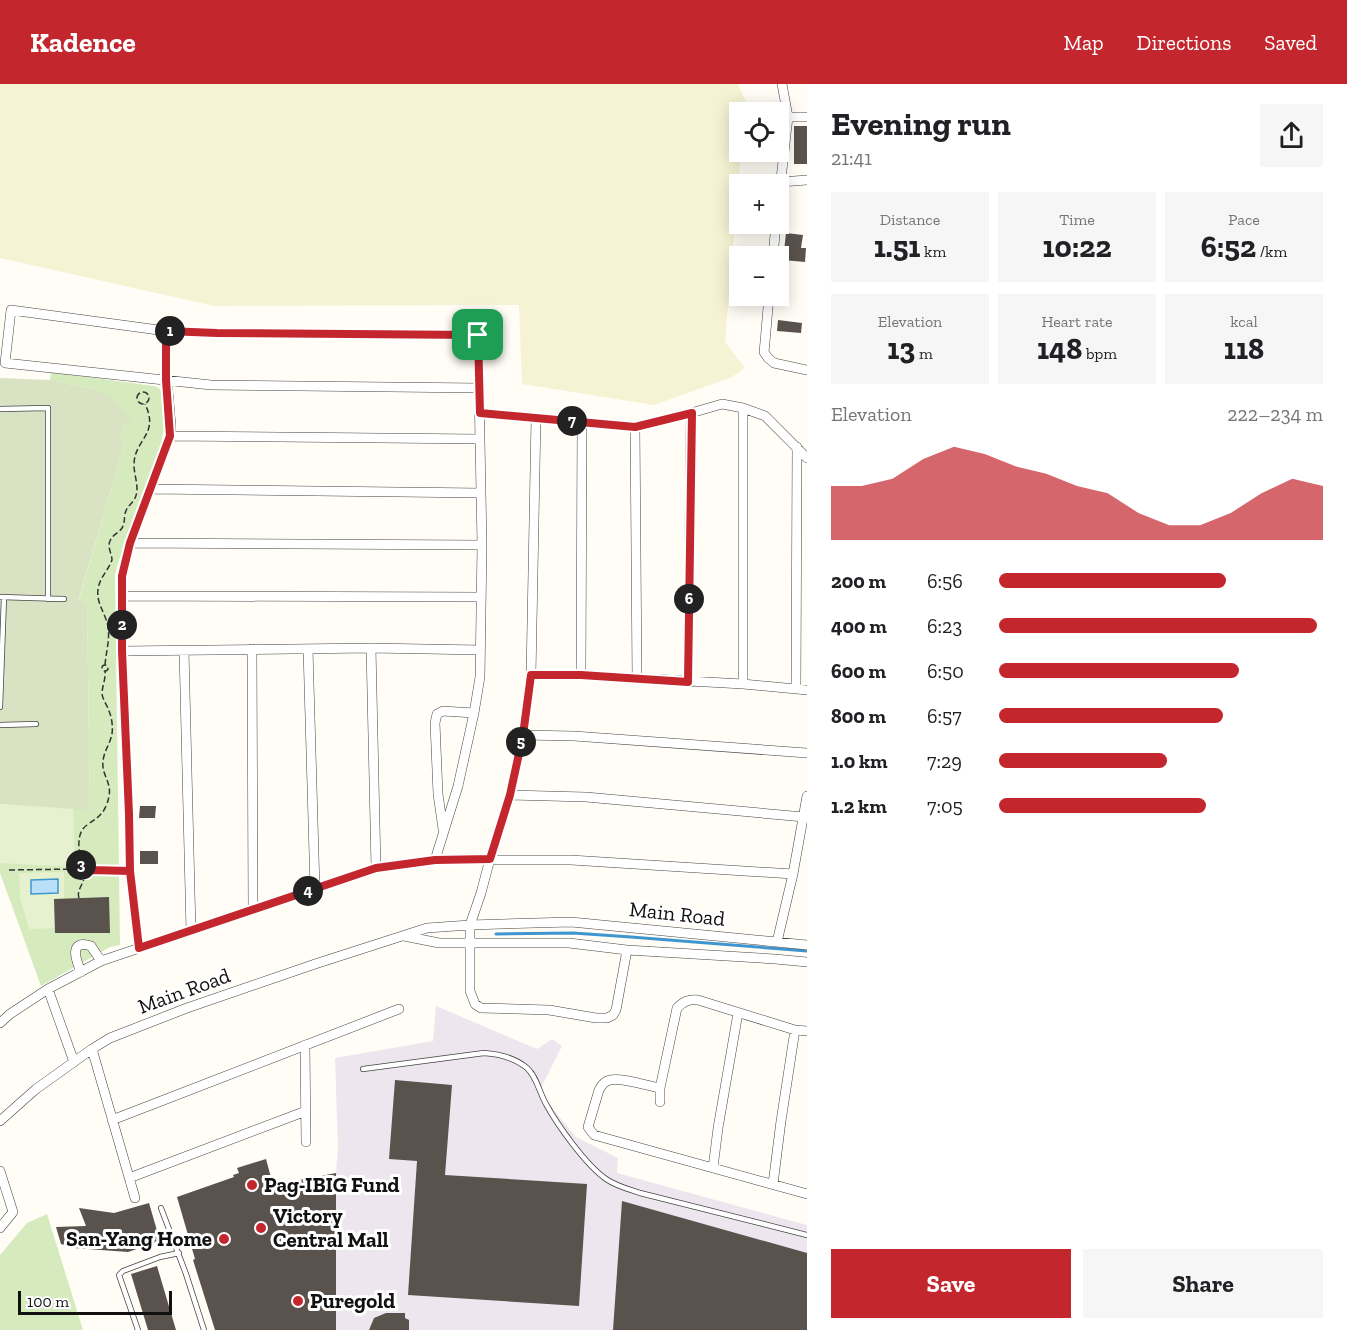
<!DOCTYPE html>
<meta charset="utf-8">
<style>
body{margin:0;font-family:"Zilla Slab",serif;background:#f6f6f6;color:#202124;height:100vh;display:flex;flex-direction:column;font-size:22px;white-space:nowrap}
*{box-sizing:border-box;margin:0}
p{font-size:20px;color:#757577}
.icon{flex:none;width:33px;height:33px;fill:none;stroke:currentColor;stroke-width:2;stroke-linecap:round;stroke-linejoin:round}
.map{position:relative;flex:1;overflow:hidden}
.sheet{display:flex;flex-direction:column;background:#fff;width:540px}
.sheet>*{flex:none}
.fabs{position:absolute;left:729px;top:18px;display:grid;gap:12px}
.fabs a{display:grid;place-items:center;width:60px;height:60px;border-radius:0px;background:#fff;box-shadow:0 3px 15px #0003;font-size:30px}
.scale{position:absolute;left:18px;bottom:15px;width:154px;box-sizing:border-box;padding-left:6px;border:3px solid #111;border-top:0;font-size:16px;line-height:21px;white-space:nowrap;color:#111;-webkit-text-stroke:4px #fff;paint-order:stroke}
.pin{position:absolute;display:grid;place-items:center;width:51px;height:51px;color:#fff;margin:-26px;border-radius:12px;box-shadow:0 3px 9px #0006}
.km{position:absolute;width:30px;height:30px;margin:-15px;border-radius:50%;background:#222;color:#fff;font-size:16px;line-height:30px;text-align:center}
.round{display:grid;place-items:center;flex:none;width:63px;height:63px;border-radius:0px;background:#f6f6f6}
.summary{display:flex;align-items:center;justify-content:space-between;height:102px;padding:0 24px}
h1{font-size:33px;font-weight:800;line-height:45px}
.stats{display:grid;grid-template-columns:repeat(3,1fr);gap:9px;height:102px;padding:6px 24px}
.stats div{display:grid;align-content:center;border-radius:0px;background:#f6f6f6;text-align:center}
.stats b{font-size:30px;font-weight:800}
.stats small{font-size:16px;font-weight:400}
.stats p{font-size:16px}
.chart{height:168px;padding:12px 24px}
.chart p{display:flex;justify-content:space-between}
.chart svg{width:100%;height:108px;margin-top:6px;fill:#c4262e;opacity:.7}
.cta{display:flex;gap:12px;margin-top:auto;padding:12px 24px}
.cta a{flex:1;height:69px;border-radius:0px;background:#c4262e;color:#fff;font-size:24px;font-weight:800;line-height:69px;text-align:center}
.cta a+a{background:#f6f6f6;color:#202124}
ul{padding:0 24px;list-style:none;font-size:20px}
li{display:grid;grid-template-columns:96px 72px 1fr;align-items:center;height:45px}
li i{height:15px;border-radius:8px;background:#c4262e}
header{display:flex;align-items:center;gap:36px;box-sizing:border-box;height:84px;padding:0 30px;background:#c4262e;color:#fff}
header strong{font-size:28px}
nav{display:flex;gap:33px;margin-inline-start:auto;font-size:21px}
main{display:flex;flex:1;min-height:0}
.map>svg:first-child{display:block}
.industrial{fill:#eee6ef}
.farmland{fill:#f6f3d4}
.green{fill:#d5ebbd}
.cemetery{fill:#d9e3c4}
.pitch{fill:#e6f2cf}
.water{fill:#b9e0f7;stroke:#3f96cf;stroke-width:1.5}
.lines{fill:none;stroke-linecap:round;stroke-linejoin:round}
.stream{stroke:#3f96cf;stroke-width:3}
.building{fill:#5a524d}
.lane-casing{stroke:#444;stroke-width:6}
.street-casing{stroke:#444;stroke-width:10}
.path{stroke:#333;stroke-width:1.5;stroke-dasharray:6 3;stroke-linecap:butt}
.lane{stroke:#fff;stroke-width:4.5}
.street{stroke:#fff;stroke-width:9}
.route-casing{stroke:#fff;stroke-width:12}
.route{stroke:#c4262e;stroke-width:8}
.poi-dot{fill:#c4262e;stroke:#fff;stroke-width:2}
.labels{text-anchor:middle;stroke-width:6;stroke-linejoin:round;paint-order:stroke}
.street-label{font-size:21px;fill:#111;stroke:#fff}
.poi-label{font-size:21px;font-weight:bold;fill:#111;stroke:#fff;text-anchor:start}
</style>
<header>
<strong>Kadence</strong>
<nav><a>Map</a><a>Directions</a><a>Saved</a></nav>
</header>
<main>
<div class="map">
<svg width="807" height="1246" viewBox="0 0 807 1246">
<rect width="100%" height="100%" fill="#fffdf5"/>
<path class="industrial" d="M436 922 537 965 552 955 562 962 541 1004 544 1014 576 1053 618 1074 617 1089 807 1141V1246H336V1089L338 1064 335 974 433 957Z"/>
<path class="farmland" d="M0 0H738L746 18 745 28H740V68H741L725 258 745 284 732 293 654 321 522 300 519 221 214 222 0 174Z"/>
<path class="green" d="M51 288 154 302 159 304 161 307 164 345 161 360 117 482 115 491 120 861 110 863 41 902 0 789V720L90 725 87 520 78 518 125 359 121 353 124 341 97 306 50 296Z
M47 1130 83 1246H0V1171L27 1139Z"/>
<path class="cemetery" d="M0 294 50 296 97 306 114 315 132 337 124 341 121 353 125 359 78 517 87 519 90 726 0 720Z"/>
<path class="pitch" d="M0 720 73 725 75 783 0 779Z
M64 788V814L54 815 55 844 29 845 20 814 19 789Z"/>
<path class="water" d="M58 795V809L31 810V796Z"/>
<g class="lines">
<path class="stream" d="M496 850 573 849 631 853 807 867"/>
</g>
<path class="building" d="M794 42H807V80H794Z
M786 149 803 151 801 164H806L805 178 783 176Z
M778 236 802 239 801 249 777 247Z
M140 722H156L155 734H139Z
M140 767H158V780H140Z
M109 813 110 849H55L54 815Z
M395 996 452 1001 445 1091 587 1100 579 1222 408 1211 417 1077 389 1075Z
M266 1075 273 1101 336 1089V1246H215L193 1176 195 1175 177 1113 234 1093 233 1091 239 1089 237 1084Z
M622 1117 807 1169V1246H613Z
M149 1119 160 1157 128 1168 74 1164 61 1160 56 1143 86 1142 79 1124 114 1129Z
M157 1182 176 1246H148L131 1190Z
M386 1229H405V1234L409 1236V1246H369L374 1234Z"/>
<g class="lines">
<g class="lane-casing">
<path id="lane" d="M0 325 48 324V515
M0 513 64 515
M0 623 4 513
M0 641 36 640
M363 985 484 969C499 970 514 973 527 984 537 993 539 1008 546 1020 558 1042 586 1081 606 1095 616 1102 628 1105 640 1109L807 1151
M161 1124 186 1190 204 1246
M138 1246 119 1191 123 1187 160 1173 179 1169"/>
</g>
<g class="street-casing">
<path id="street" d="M788 33H807
M781 98 807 96
M778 121 788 33 782 0
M773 172 776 140
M769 212 765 258 764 268 768 274 774 279 807 286
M743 324V600
M480 329 635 343 691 329 722 320 743 324 765 332 807 374
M536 334 531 591 523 651 510 711 490 775 481 809 470 841V907L475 920 481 924 549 926 596 934H607L613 931 616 926 627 866
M635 343 637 594
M170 352 480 355
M151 405 481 409
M130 459 482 461
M121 512 481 513
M371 564 376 784
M252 565 253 826
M308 565 315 805
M122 567 371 564 480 566
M184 567 191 847
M531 591H581L743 600 807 606
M581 591 582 338
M688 598 691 329
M796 604 797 363
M523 651 574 652 807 669
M510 711 586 713 804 733
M443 745 438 710 435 639 437 630 443 627 474 629
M435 776 458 702 474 629 480 593 482 461 478 251 217 249 166 247 11 226 5 279 211 301 479 304
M404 852 439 859H569L627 866 775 875 807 878
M777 858 793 790 807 712
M139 864 130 787 129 730 122 567V492L130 459 170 352 171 342 167 296 166 247
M81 888C76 876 68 855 91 862L101 877
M48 905 74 978
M0 939 10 930 48 905 101 877 376 784 435 776H571L793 790
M305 961 306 1058
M92 965 135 1114
M660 1004C649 1002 620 993 610 996 605 997 601 1002 599 1006L588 1043 594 1051 807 1110
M660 1018V1004L677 924C684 917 689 915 698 916L795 946 807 947
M112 1036 399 925
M0 1037 36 1005 92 965 110 954 187 924 315 880 427 844 470 841 571 838 807 861
M713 1084 718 1044 738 929
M0 1087 13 1128 0 1144
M129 1094 306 1027
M773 1100 781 1037 795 946"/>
</g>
<path class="path" d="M137 314a6 6 0 1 1 12 0a6 6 0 1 1-12 0Z
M102 584a3 3 0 1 1 6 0a3 3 0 1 1-6 0Z
M105 581C106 568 110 556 108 543 106 530 96 519 98 506 99 494 108 487 112 476 112 470 107 463 110 457 112 451 119 449 122 444 125 439 124 435 125 430 126 423 132 420 135 414 140 404 134 392 134 381 134 355 160 351 145 320
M79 785a5 5 0 1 1 10 0a5 5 0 1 1-10 0Z
M82 780C79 769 75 749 87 741 95 735 102 732 106 722 116 699 101 694 103 677 104 667 110 660 112 650 113 643 112 634 109 627 107 621 103 616 102 610 102 602 106 595 105 587
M9 786 79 785
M90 786 120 787
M79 814C76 806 85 799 84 791"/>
<use href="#lane" class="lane"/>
<use href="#street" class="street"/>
</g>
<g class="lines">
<g class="route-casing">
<path id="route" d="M478 251 217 249 166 247V296L170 352 130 459 122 492V567L129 730 130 787 90 786 87 790H83L80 789 79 784 84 780 89 783 90 786 130 787 139 864 376 784 435 776 490 775 510 711 523 651 531 591H581L688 598 692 329 635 343 480 329 478 251"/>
</g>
<use href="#route" class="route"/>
</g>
<g class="poi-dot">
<circle cx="252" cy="1101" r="6"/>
<circle cx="261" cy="1144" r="6"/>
<circle cx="224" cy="1155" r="6"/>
<circle cx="298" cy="1217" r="6"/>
</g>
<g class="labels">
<g class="street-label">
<text transform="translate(677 830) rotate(6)" y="7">Main Road</text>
<text transform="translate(184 907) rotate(-20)" y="7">Main Road</text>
</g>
<g class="poi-label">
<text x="264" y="1108">Pag-IBIG Fund</text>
<text x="273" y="1139">Victory<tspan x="273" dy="24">Central Mall</tspan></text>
<text x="212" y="1162" text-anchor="end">San-Yang Home</text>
<text x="310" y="1224">Puregold</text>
</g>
</g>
</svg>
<div class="fabs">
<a><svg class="icon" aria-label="locate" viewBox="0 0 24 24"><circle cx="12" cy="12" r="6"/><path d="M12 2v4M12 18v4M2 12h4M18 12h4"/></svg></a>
<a>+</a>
<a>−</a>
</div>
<div class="scale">100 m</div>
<div class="pin" style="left:478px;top:251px;background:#1e9e55"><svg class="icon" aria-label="arrive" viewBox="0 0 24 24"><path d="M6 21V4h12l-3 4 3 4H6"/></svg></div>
<b class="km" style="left:170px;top:247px">1</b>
<b class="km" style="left:122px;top:541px">2</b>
<b class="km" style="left:81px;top:781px">3</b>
<b class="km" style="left:308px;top:807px">4</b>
<b class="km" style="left:521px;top:658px">5</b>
<b class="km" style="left:689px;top:515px">6</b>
<b class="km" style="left:572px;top:337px">7</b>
</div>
<section class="sheet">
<div class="summary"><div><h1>Evening run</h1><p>21:41</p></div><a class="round"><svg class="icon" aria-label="share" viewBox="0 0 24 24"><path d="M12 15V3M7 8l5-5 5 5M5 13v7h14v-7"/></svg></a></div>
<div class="stats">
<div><p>Distance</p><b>1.51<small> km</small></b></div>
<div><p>Time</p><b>10:22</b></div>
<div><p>Pace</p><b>6:52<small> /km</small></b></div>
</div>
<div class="stats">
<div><p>Elevation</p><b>13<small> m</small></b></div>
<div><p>Heart rate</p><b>148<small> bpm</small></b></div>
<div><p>kcal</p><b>118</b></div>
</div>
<div class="chart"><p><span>Elevation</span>222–234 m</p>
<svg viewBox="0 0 160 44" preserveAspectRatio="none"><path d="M0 44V22L10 22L20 19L30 11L40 6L50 9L60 14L70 17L80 22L90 25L100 33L110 38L120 38L130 33L140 25L150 19L160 22V44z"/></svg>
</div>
<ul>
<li><b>200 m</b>6:56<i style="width:70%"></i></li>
<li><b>400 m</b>6:23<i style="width:98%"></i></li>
<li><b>600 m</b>6:50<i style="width:74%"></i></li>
<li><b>800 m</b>6:57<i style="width:69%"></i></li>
<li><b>1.0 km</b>7:29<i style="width:52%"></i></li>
<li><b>1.2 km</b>7:05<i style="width:64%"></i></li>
</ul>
<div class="cta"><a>Save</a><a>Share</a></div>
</section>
</main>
